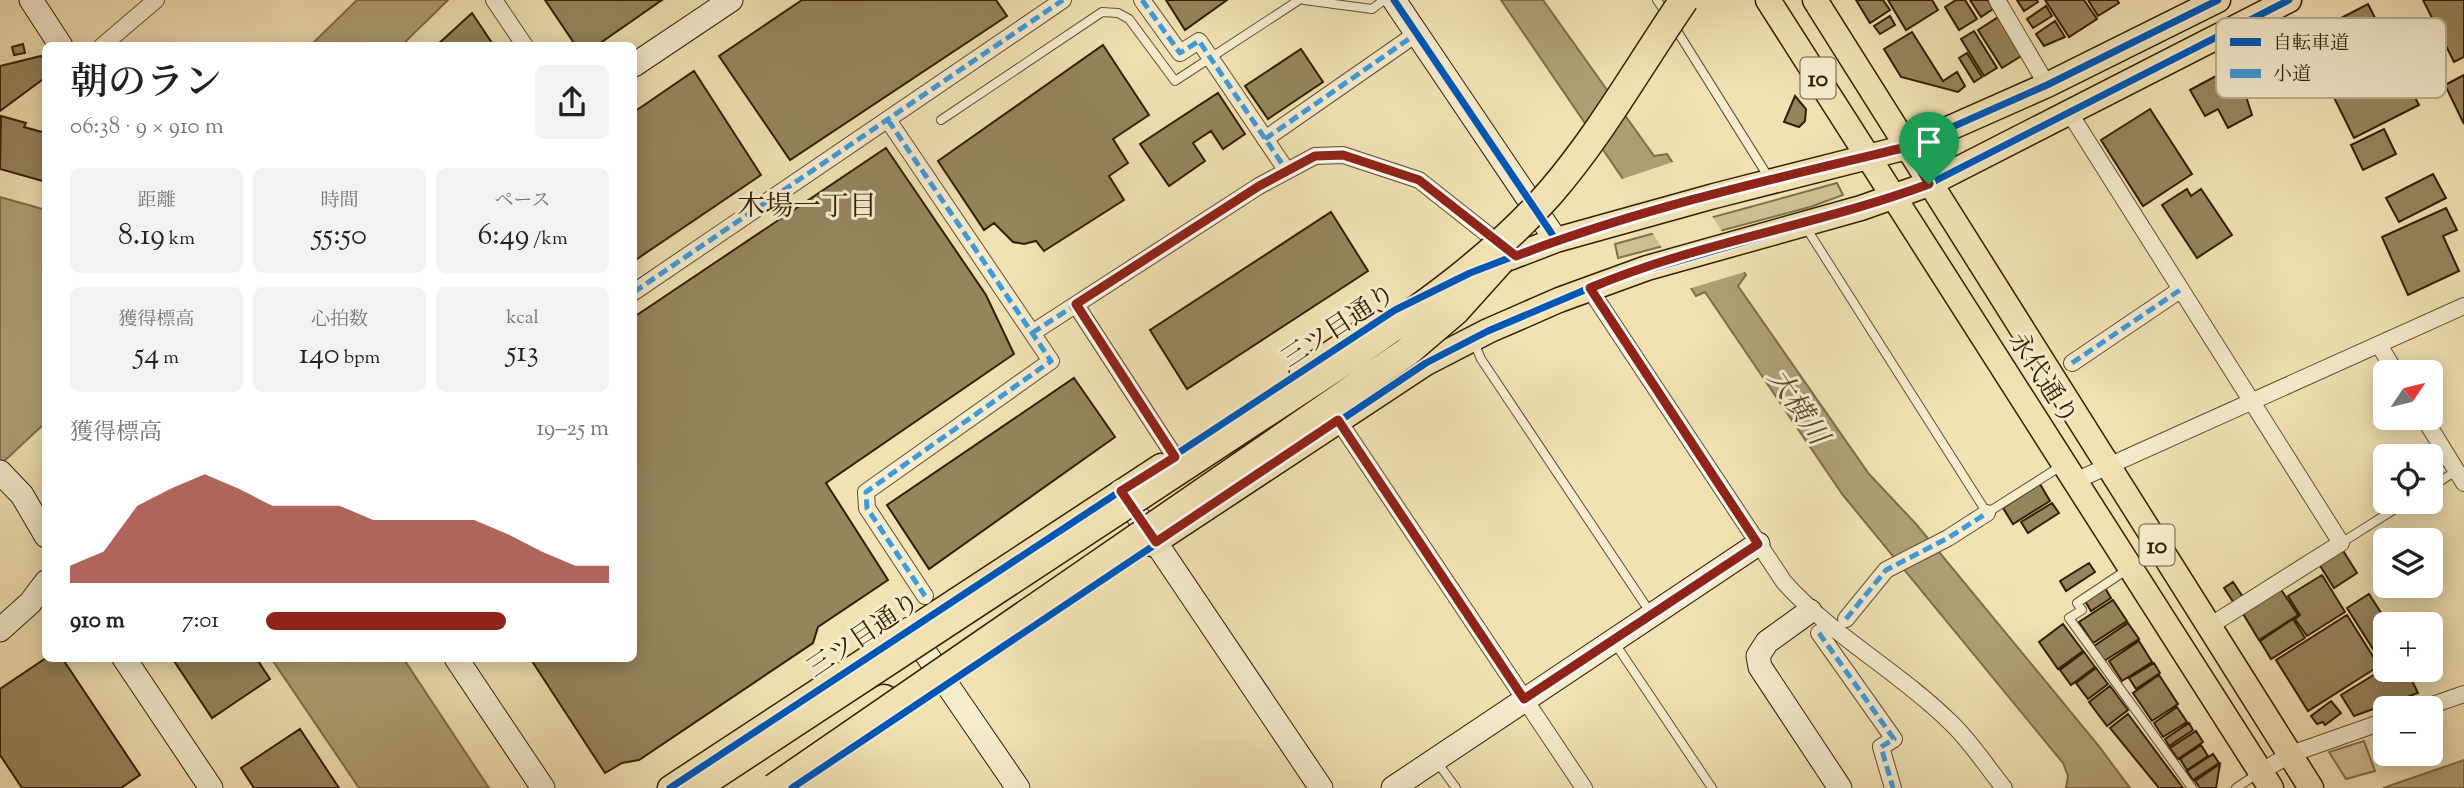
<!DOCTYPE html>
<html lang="ja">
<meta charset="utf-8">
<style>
body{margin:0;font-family:"Sorts Mill Goudy","Noto Serif JP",serif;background:#f2f2f2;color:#222;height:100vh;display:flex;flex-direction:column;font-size:26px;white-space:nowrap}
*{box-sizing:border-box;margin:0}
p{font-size:23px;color:#767676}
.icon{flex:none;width:38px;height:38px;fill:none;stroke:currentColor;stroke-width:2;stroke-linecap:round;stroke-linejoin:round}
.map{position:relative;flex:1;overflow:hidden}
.drawer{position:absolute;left:42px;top:42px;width:595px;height:620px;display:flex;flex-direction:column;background:#fff;border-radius:10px;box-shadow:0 4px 18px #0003}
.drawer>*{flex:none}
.needle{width:46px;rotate:55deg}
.tools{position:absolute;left:2373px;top:360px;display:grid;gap:14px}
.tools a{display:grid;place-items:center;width:70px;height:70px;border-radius:10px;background:#fff;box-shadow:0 4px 18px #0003;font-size:35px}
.pin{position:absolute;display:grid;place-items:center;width:60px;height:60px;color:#fff;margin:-72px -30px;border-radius:50% 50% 50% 0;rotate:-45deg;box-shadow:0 0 7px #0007}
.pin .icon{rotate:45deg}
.round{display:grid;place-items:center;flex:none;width:74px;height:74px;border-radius:10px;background:#f2f2f2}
.overview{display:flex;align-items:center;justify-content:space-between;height:119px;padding:0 28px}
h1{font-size:38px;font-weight:600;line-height:52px}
.metrics{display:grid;grid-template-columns:repeat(3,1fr);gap:10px;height:119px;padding:7px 28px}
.metrics div{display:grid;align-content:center;border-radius:10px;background:#f2f2f2;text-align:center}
.metrics b{font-size:30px;font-weight:600}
.metrics small{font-size:19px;font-weight:400}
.metrics p{font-size:19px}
.chart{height:196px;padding:14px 28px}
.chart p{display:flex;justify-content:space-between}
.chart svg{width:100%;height:126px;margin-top:7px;fill:#8f2418;opacity:.7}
ul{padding:0 28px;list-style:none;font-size:23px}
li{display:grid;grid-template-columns:112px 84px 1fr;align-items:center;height:52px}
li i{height:18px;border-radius:9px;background:#8f2418}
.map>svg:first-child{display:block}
.green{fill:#d1c095;stroke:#82704a;stroke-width:2}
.water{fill:#b09f76;stroke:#7e6c47;stroke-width:2}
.pier{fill:#f1e1b3}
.building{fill:#96845d;stroke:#331f00;stroke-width:2}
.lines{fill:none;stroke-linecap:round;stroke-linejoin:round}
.lane-casing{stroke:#62502d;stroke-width:10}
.street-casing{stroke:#62502d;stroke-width:18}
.secondary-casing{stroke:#331f00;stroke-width:25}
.primary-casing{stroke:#331f00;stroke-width:27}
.highway-casing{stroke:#331f00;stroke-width:31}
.lane{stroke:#f6ecce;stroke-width:8}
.street{stroke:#f6ecce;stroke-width:16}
.secondary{stroke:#f6ecce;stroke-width:23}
.primary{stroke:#f1e1b3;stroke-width:24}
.highway{stroke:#f1e1b3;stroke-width:28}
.highway-bridge-casing{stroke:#331f00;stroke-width:31;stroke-linecap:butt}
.highway-bridge{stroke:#f1e1b3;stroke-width:28}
.quiet{stroke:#3e9bdc;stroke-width:5;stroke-dasharray:10 5;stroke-linecap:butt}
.cycleway-casing{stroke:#f6ecce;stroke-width:11}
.cycleway{stroke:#0057b8;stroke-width:7}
.route-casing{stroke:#fff;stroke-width:14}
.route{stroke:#8f2418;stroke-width:9}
.labels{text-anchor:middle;stroke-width:6;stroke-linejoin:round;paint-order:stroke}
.shield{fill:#f6ecce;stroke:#6e5c3e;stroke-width:2}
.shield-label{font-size:24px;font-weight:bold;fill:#331f00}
.street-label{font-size:26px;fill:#331f00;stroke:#f6ecce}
.neighbourhood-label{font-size:28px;fill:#331f00;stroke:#f6ecce}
.water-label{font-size:28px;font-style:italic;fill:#5f4c29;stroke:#f6ecce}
.key{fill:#f6ecce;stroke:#bcae90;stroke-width:2}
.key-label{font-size:19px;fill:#331f00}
</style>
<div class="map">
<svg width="2464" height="788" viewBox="0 0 2464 788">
<rect width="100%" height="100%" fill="#f1e1b3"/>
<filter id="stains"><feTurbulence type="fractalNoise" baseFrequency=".00286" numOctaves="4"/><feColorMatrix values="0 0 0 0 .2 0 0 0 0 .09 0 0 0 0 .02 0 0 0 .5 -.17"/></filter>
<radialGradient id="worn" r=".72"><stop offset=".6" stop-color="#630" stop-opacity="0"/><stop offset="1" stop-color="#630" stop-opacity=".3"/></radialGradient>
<path class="green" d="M1837 183 1843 195 1810 207 1618 258 1615 244Z
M2364 741 2375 771 2346 779 2329 752Z"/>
<path class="water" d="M357 0H448L402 45H311Z
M1501 0H1543L1654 156 1667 154 1746 275 1738 286 1869 474 1916 524 2098 745 2130 788H2066L2068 776 2063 763 1842 494 1705 292 1696 296 1623 179Z
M0 197 46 210 45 423 0 465Z
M271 658H403L489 788H359Z
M2464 760V788H2383Z"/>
<path class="pier" d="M1676 161 1748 271 1688 289 1619 180Z"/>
<path class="building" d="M545 0H662L596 46H576Z
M802 0H996L1007 16 790 160 719 56Z
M1166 0H1227L1185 30Z
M1856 0H1883L1890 10 1870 23Z
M1888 0H1932L1938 10 1906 30Z
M1956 0H1965L1977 19 1959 30 1945 7Z
M1970 0H1988L1993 9 1981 17Z
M2017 0H2037L2038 2 2024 11Z
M2045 0H2084L2097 19 2069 37Z
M2088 0H2117L2119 3 2098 16Z
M2423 0H2464V57L2454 62Z
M2368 4 2419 105 2354 138 2304 37Z
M2046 6 2052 16 2033 28 2027 19Z
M472 13 494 46H436Z
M1890 16 1895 25 1880 34 1874 26Z
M2000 16 2023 55 2002 68 1978 30Z
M2055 21 2065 37 2044 46 2036 34Z
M1974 31 1997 68 1984 76 1961 39Z
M1912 32 1943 81 1957 72 1965 86 1958 92 1901 77 1884 49Z
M23 44 25 53 14 55 12 47Z
M1103 45 1149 115 1113 139 1128 163 1109 176 1124 200 1044 251 1036 241 1024 244 1013 242 994 223 984 230 938 161Z
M1301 49 1323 82 1268 119 1245 86Z
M1967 53 1982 77 1974 82 1959 58Z
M41 56 46 63V77L0 111V66Z
M2240 63 2254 88 2245 93 2252 115 2228 128 2218 109 2205 116 2190 90Z
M694 71 761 175 634 261V112Z
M2464 75V124L2445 85Z
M1218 93 1245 134 1223 149 1211 131 1193 143 1205 161 1169 186 1140 144Z
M1795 96 1806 109 1805 121 1799 127 1784 122Z
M2150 109 2192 174 2143 206 2101 140Z
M1 116 26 123 24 127 46 133V182L0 169Z
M2384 129 2396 154 2363 170 2351 145Z
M886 148 986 295 1014 354 826 483 888 580 818 627 813 643 639 760 622 763 605 773 530 658H634V317Z
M2433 174 2446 198 2399 222 2386 198Z
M2187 189 2191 196 2201 189 2232 235 2197 258 2162 205Z
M2446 208 2457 230 2443 236 2459 271 2408 295 2382 237Z
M1331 212 1368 271 1187 389 1150 330Z
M1074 378 1115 437 929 569 887 505Z
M2040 484 2050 501 2013 524 2003 508Z
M2052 503 2059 513 2028 533 2021 522Z
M2342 549 2357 573 2334 588 2319 564Z
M2089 563 2095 572 2066 591 2060 581Z
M2322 575 2345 612 2307 636 2295 619 2300 615 2288 596Z
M2233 582 2243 597 2234 603 2224 588Z
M2105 588 2111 598 2091 611 2085 601Z
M2280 588 2298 615 2259 640 2242 612Z
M2369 594 2389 625H2385V670H2407L2418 693 2354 716 2341 695 2385 668 2347 608Z
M2113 600 2127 621 2093 643 2079 622Z
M2347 615 2379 666 2308 711 2276 660Z
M2293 619 2305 638 2271 659 2260 641Z
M2128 623 2139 639 2104 661 2094 646Z
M2063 624 2083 651 2058 669 2039 642Z
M2139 641 2152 662 2122 681 2109 661Z
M2084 652 2095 667 2071 685 2060 670Z
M46 658H62L140 775 121 788H22L0 755V689Z
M172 658H256L270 679 212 718Z
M2154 663 2160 673 2136 689 2129 678Z
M2096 668 2108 684 2088 699 2076 683Z
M2159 675 2178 704 2152 721 2133 693Z
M2110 686 2128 710 2107 726 2089 702Z
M2331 701 2341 713 2325 725 2323 722 2317 724 2311 716Z
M2177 707 2187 722 2163 737 2154 723Z
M2128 714 2183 788H2159L2110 728Z
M2189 723 2193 730 2169 746 2165 739Z
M300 729 339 788H254L241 768Z
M2196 731 2203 742 2178 759 2170 748Z
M2201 745 2208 756 2187 770 2180 759Z
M2213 754 2219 763 2193 780 2187 771Z
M2220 764 2216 788H2200L2195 781Z"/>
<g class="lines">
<g class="lane-casing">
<path id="lane" d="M1304 0 1372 9 1384 0
M1657 0 1667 15
M1674 26 1769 178
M941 120 1102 12 1118 13 1129 19 1175 81 1299 0
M1805 226 1987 513 2061 466
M1474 342 1481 359 1650 612
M2431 487 2456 471
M2341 543 2406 502
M2128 569 2077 603 2082 610 2069 618 2192 788
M1614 642 1712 788
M1437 762 1456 788
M2236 788 2257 774"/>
</g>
<g class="street-casing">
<path id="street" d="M494 0 525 46
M1142 0 1180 53 1199 41 1287 171
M1997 0 2047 85
M102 46 156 0
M2069 112 2341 543 2208 627
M888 120 1051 361 866 492 867 508 925 596
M1265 139 1416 34
M1589 288 1784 582C1831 635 1898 671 1949 721 1970 740 1986 766 2004 788
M634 292 1063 0
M1076 305 1175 457
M1032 333 1259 186 1315 156 1343 155 1419 180 1505 248
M2379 345 2396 373
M2072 363 2180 290
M2424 418 2464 483
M1338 420 1584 788
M2075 481 2464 306
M1846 619 1886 570 1948 538 1987 513
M1819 633 1894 739 1881 747 1893 788
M2421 709 2464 694
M2260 772 2291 754 2385 721"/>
</g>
<g class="secondary-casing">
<path id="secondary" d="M31 0 61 46
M1394 0 1556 240
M634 65 731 0
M0 472 22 495 46 536
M1121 491 1321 788
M1810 611 1767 642 1758 656 1760 667 1840 788
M909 629 1018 788
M0 630 30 603 46 582
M124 658 211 788
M456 658 543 788
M1393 788 1758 544"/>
</g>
<g class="primary-casing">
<path id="primary" d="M1768 0 2271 788
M1815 0 2311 788
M1483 268 1556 240 1714 196 1907 147 2047 85 2218 0
M1302 372 1376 323
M1152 544 1426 363 1488 331 1559 300 1647 268 1861 208 1929 184 2289 0
M670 788 1161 466"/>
</g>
<g class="highway-casing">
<path id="highway" d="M734 788 884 699"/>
</g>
<use href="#lane" class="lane"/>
<use href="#street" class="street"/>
<use href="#secondary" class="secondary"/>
<use href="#primary" class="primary"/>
<use href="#highway" class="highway"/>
<g class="highway-bridge-casing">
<path id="highway-bridge" d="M695 788 1352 356C1422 307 1493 258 1550 193 1601 134 1640 64 1684 0
M774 788 1407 352 1456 310 1501 260"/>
</g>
<use href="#highway-bridge" class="highway-bridge"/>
<path class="quiet" d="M1142 0 1180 53 1199 41 1287 171
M888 120 1051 361 866 492 867 508 925 596
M1265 139 1416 34
M634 292 1063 0
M1076 305 1175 457
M1032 333 1259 186 1315 156 1343 155 1419 180 1516 256
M2072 363 2180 290
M1846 619 1886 570 1948 538 1987 513
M1819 633 1894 739 1881 747 1893 788"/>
<g class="cycleway-casing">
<path id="cycleway" d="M1394 0 1556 240
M670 788 1395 310 1470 273 1556 240 1714 196 1907 147 2047 85 2218 0
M792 788 1426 363 1488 331 1599 284 1861 208 1929 184 2289 0"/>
</g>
<use href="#cycleway" class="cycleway"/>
</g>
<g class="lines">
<g class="route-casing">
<path id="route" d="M1907 147 1929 184C1819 225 1699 242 1590 288L1758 544 1524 699 1338 420 1156 542 1121 491 1175 457 1076 304 1259 186 1315 156 1343 155 1419 180 1516 256C1641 208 1776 178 1907 147Z"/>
</g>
<use href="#route" class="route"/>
</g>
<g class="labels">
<g class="shield">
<rect x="1800.5" y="57.5" width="35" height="41" rx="5"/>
<rect x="2139.5" y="524.5" width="35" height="41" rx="5"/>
</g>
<g class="shield-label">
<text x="1818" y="86">10</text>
<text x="2157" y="553">10</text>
</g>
<g class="street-label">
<text transform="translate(1338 325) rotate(-33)" y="9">三ツ目通り</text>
<text transform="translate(2044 378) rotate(57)" y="9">永代通り</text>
<text transform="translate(863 634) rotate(-34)" y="9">三ツ目通り</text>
</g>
<g class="neighbourhood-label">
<text x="807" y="215">木場一丁目</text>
</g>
<g class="water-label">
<text transform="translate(1799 406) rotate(56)" y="10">大横川</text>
</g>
</g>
<rect x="2216" y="18" width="230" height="80" rx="10" class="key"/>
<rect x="2230" y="38" width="31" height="8" fill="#0057b8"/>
<rect x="2230" y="69" width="31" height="9" fill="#3e9bdc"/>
<g class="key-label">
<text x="2273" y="49">自転車道</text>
<text x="2273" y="80">小道</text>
</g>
<rect width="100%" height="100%" filter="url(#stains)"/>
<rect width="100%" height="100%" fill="url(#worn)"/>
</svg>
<div class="tools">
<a><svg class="needle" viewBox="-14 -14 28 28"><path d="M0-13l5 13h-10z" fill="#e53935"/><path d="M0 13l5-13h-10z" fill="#767676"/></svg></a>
<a><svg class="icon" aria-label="locate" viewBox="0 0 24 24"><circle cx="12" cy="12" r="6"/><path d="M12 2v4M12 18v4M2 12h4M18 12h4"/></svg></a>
<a><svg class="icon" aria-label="layers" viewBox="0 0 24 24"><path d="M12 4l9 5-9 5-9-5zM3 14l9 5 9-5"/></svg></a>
<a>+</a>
<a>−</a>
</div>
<div class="pin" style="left:1929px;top:184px;background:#1e9e55"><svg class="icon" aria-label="arrive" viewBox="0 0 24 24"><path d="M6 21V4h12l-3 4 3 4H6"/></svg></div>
<section class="drawer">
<div class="overview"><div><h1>朝のラン</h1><p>06:38 · 9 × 910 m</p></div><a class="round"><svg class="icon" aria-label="share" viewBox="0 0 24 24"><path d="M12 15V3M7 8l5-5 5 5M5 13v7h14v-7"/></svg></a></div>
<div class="metrics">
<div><p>距離</p><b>8.19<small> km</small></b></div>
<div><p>時間</p><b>55:50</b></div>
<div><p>ペース</p><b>6:49<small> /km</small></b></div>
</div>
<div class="metrics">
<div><p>獲得標高</p><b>54<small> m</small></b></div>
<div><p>心拍数</p><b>140<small> bpm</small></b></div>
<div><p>kcal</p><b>513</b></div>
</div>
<div class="chart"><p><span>獲得標高</span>19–25 m</p>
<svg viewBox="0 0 160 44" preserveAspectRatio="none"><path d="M0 44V38L10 33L20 17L30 11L40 6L50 11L60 17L70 17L80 17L90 22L100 22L110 22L120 22L130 27L140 33L150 38L160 38V44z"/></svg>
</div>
<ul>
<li><b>910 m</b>7:01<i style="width:70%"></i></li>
</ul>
</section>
</div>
